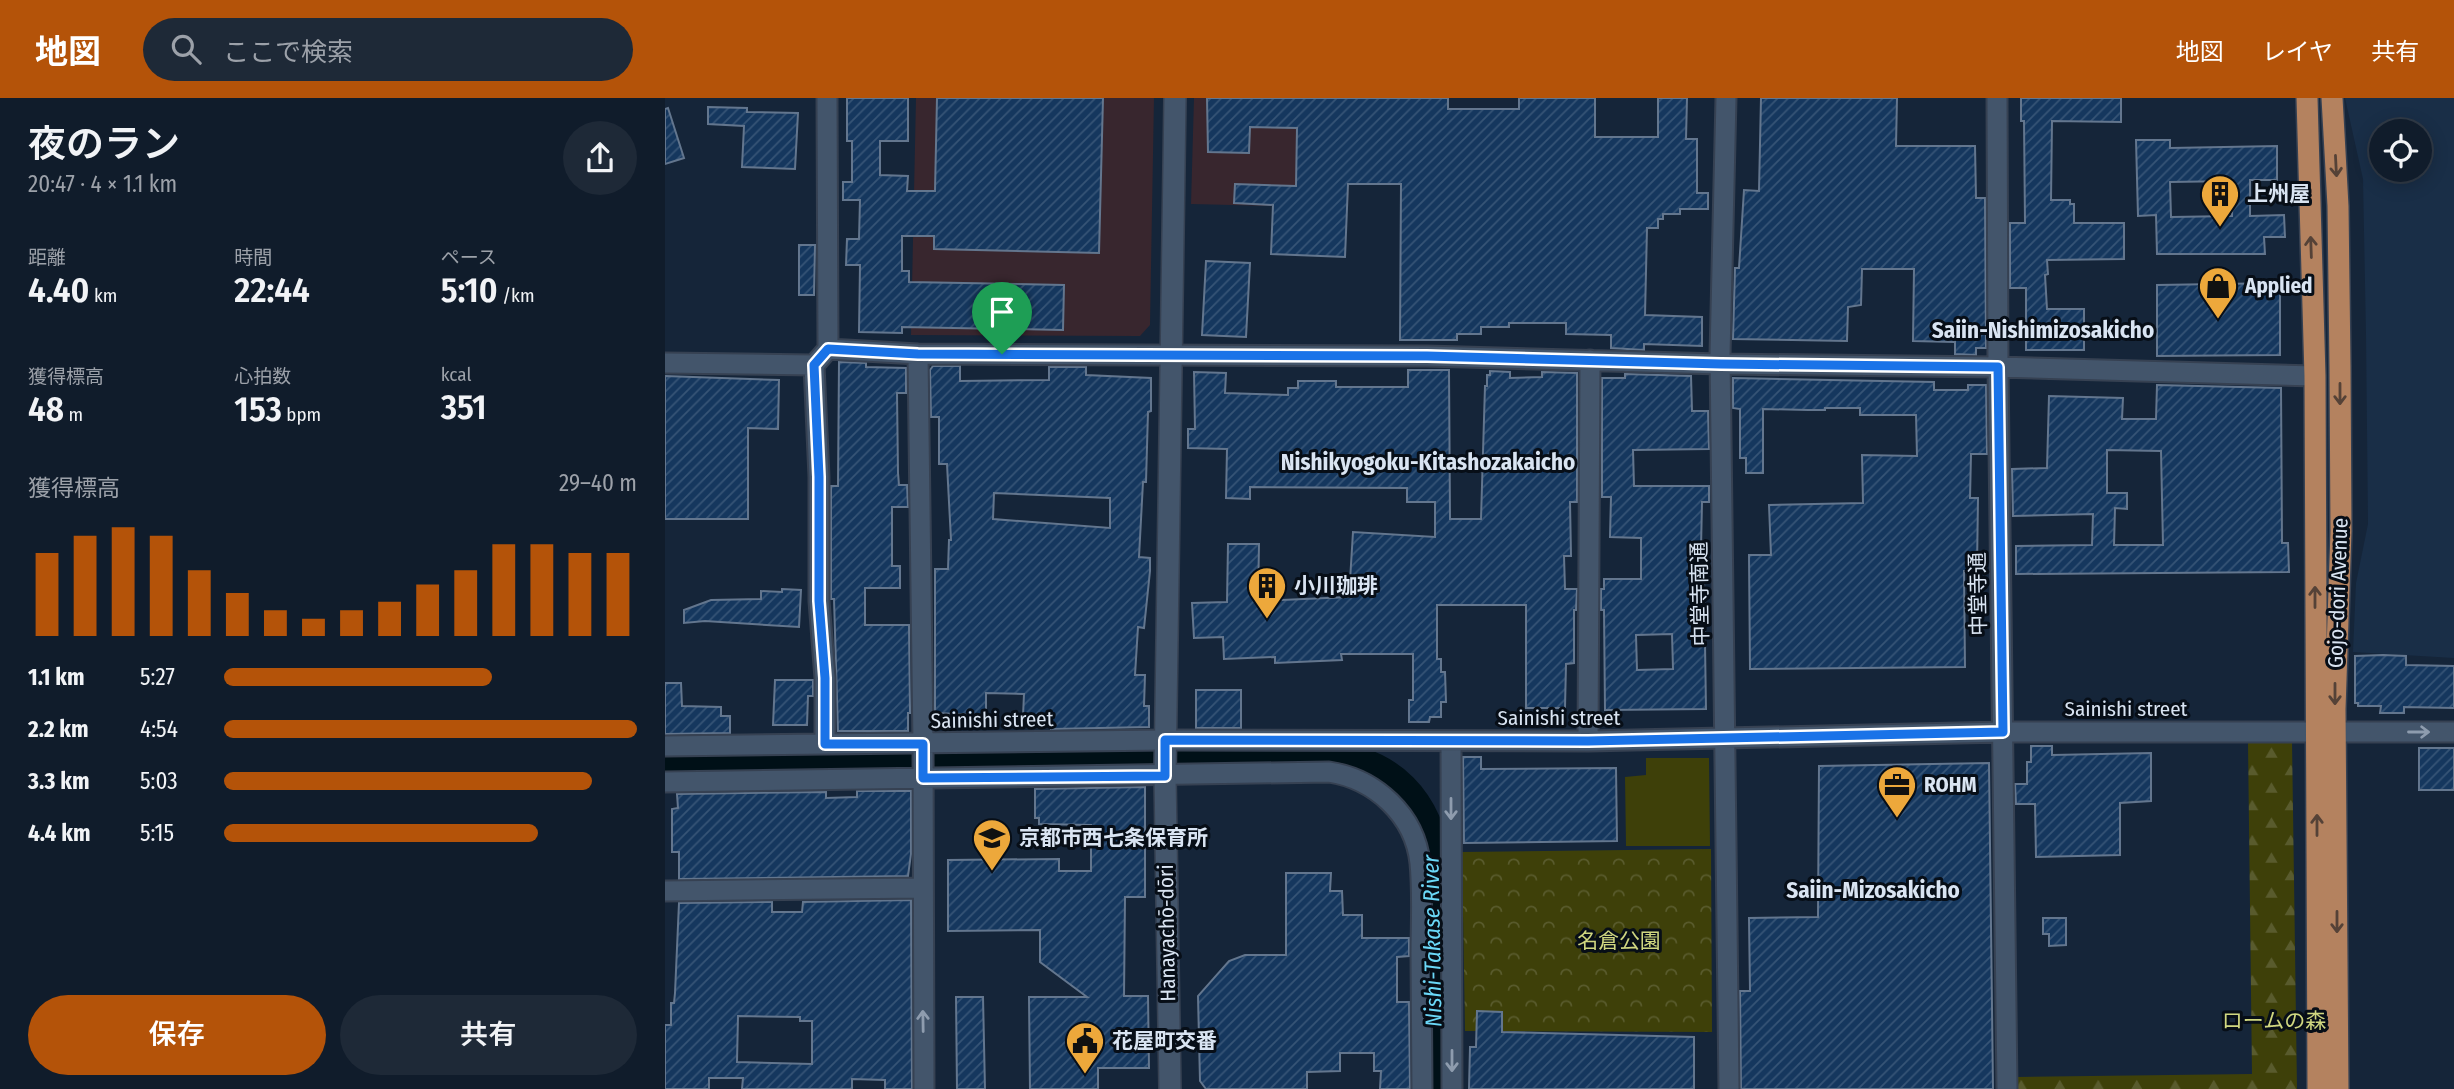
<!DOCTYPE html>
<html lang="ja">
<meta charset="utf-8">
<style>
body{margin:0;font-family:"Fira Sans Condensed","Noto Sans JP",sans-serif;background:#1e2937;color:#f1f3f6;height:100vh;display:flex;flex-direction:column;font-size:26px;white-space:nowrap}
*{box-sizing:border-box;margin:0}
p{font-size:23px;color:#9ca1a9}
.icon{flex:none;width:38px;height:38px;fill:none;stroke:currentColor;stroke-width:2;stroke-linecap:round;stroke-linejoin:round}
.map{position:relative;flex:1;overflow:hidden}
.details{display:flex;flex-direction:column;background:#101c2b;width:665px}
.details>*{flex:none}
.buttons{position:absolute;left:1704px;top:21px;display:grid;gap:14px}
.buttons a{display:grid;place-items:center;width:63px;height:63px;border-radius:50%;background:#101c2b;box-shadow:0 4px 18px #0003,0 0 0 2px #303a47;font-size:35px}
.pin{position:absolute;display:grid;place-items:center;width:60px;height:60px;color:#fff;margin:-72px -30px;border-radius:50% 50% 50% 0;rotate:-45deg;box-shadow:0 0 7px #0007}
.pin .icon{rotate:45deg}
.round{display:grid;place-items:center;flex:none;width:74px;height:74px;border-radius:37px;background:#1e2937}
.summary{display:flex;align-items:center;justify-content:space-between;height:119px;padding:0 28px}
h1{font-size:38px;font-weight:600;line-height:52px}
.figures{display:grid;grid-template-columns:repeat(3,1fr);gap:10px;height:119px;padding:7px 28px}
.figures div{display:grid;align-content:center}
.figures b{font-size:35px;font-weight:600}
.figures small{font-size:19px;font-weight:400}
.figures p{font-size:19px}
.chart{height:196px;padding:14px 28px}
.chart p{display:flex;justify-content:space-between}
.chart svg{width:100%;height:126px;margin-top:7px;stroke:#b45309;stroke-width:6}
.button{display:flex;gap:14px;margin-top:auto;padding:14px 28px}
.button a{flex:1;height:80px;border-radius:42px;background:#b45309;color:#fff;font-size:28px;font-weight:600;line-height:80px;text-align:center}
.button a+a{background:#1e2937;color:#f1f3f6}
ul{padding:0 28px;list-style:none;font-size:23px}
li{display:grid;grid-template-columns:112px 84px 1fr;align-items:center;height:52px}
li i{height:18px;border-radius:9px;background:#b45309}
header{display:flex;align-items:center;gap:42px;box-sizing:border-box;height:98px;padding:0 35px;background:#b45309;color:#fff}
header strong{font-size:33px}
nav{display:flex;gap:38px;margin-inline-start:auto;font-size:24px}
.search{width:490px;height:63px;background:#1e2937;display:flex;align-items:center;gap:18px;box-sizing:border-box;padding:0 24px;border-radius:38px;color:#9ca1a9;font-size:26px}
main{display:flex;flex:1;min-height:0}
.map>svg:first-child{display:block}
.built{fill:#192e47;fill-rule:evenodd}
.industrial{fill:#38262e}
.grass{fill:#3e4009}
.forest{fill:url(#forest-firs)}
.park{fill:url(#park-crowns)}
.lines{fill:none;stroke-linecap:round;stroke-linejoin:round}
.stream{stroke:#001017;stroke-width:6}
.river{stroke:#001017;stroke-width:35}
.building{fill:url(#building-hatch);stroke:#63768e;stroke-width:2;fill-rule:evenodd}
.minor-casing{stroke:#364152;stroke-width:23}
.tertiary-casing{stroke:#364152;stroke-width:24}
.trunk-casing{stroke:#364152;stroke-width:24}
.minor{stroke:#43556b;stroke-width:19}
.tertiary{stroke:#43556b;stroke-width:21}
.trunk{stroke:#b4825f;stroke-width:21}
.oneway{stroke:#554237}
.oneway2{stroke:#8e9cae}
.route-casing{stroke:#fff;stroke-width:14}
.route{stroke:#1a73e8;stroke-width:9}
.labels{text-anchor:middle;stroke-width:6;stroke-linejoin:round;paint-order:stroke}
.poi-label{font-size:21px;font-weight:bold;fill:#d9e4f2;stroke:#070e17;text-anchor:start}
.street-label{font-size:21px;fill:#d9e4f2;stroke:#070e17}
.park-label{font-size:21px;fill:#d0d780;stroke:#070e17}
.neighbourhood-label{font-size:23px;font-weight:bold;fill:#d9e4f2;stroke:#070e17}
.water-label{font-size:23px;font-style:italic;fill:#6bd8f8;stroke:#070e17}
</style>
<header>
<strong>地図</strong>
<div class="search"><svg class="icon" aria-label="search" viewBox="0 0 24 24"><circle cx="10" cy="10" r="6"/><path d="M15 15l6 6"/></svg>ここで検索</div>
<nav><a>地図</a><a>レイヤ</a><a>共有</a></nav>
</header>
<main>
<section class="details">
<div class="summary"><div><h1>夜のラン</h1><p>20:47 · 4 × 1.1 km</p></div><a class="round"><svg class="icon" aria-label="share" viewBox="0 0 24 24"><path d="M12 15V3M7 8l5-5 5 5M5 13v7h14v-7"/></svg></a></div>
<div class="figures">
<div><p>距離</p><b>4.40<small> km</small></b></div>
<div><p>時間</p><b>22:44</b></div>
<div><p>ペース</p><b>5:10<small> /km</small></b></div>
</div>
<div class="figures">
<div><p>獲得標高</p><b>48<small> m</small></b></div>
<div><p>心拍数</p><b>153<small> bpm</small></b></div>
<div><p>kcal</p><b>351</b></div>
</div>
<div class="chart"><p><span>獲得標高</span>29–40 m</p>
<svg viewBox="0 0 160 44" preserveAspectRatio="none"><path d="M5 44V15M15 44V9M25 44V6M35 44V9M45 44V21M55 44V29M65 44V35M75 44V38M85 44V35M95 44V32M105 44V26M115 44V21M125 44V12M135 44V12M145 44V15M155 44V15"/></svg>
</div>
<ul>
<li><b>1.1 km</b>5:27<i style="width:65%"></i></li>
<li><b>2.2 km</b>4:54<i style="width:100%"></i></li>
<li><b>3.3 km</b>5:03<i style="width:89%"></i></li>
<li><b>4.4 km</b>5:15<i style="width:76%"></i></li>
</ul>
<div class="button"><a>保存</a><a>共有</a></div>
</section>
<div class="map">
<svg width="1789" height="991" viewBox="0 0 1789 991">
<defs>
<pattern id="forest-firs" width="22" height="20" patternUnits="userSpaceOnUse" patternTransform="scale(1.75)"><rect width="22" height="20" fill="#3e4009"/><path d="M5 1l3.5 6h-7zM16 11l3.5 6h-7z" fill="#595b2d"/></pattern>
<pattern id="park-crowns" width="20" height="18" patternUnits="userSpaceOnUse" patternTransform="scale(1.75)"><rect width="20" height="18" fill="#3e4009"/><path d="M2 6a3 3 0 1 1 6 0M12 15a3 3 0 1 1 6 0" fill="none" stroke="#595b2d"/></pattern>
<pattern id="building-hatch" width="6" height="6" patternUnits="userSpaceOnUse" patternTransform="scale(1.75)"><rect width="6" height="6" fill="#15375e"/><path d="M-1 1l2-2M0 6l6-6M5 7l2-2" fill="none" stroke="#365476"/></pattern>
</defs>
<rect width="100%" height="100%" fill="#152539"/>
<path class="built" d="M1680 0H1789V560L1688 554 1691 485 1703 426 1701 237 1698 81ZM1717 33H1755V72H1717Z"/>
<path class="industrial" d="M251 0H489L485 227 475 238 246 237Z
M529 0H686L683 110 526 106Z"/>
<path class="grass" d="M981 660H1044L1045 748H961L960 679 981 677Z"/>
<path class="forest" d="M1583 643 1627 644 1632 991H1352V979L1587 976Z"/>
<path class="park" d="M1046 751 1047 934 800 933 797 754Z"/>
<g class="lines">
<path class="stream" d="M769 830 780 846"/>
<path class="river" d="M0 667 657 660C725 664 762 704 770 770V991"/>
</g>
<path class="building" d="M182 0H243V43H215V77L243 78 242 93H270L272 0H438L434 155 269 151V138H237V173H244V184L399 187 398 232 237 229V235L194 234 195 167H181L182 141H194L195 102H178V84H187V43H182Z
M542 0H783V11H854V0H930V39H993V0H1022L1021 41H1032V95H1043V111H1015V116H998V121H993V130H982L980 217 1037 219V248L979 246V252L946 250V237L901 236V225H844V229H816V236H792V242H735L736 86H683L680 159 606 156 608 107 569 105 570 86 631 88 632 30 585 29 584 55 543 54Z
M1096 0H1232L1231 48H1310L1311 100H1320L1321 250H1311V257L1290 256V244L1248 243 1249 171H1197L1196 207 1183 209 1182 243 1068 241 1070 170H1074L1079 92 1094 93Z
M1356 0H1456V24L1387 23 1386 102H1405V106H1409V125H1459V161L1382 162 1383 176 1380 177 1382 211H1419V252H1361V190H1345V125H1360L1359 23H1356Z
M43 9 82 10V14L133 15 130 71 77 69 79 28 43 26Z
M3 10 19 60 0 66V11Z
M1471 42H1505V50L1612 48V82H1585V118L1619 117 1620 139H1599L1600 156H1492L1491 117 1473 118ZM1568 83 1567 118 1506 119 1505 84Z
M134 147H150L149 197H134Z
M541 163 585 165 581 239 537 237Z
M1615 185V257L1492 258V187Z
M174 264 201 265V269L241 270V295H232L233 375 234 387H242L243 409H227V468H235V490H200V527H244L245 615H243V633H173L169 501H166V388H173Z
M268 268H295V283L384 282V269H421V277L486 280V313L483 314 481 384H478L474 459 485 460V473L479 530 473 529 470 577H480L479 608H484V629L386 631V619L358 618 359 596 321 595V617L270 615V471H283L284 442H286L282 366H274V319H266L265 272ZM329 395 445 400V430L328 421Z
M743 272H784L785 421H816L820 288H822V277H825V273L845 274V280L877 279V274L912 275V404H905L906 458H899L900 491H912L911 512H909V565L901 566 900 610H861V507H772V561H776V574H780L781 604H776V619H765L764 624H744V602H748V556H676L677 562 610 565V559L559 561 558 539 529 540 527 505 562 504 563 446H594L593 503 684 499 688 434 770 439V404H742V390L585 389V401L561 400 562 351 523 350V331H530L529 274 561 275 560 295 623 297V290H633V283H671V289H743Z
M960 276 1026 278 1027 313H1043L1044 351 968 352 969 388H1044V404H1037L1036 450H1031V480H1039L1041 611 940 612 939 512H936V491H939V481H976V440L945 439 946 399H937V280H960ZM1007 536 1008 571 972 572 971 537Z
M0 278 114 282 113 331 83 330V421H0Z
M1068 280 1269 284V292H1303V287H1321L1322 356H1306L1305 400H1313L1312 470H1303V473H1299L1300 569 1085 571 1084 457H1106L1104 407 1198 405 1197 357 1252 358 1251 317H1195V310H1160V312H1143L1098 311V375H1081V360H1075V311L1068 310Z
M1492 287 1616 290 1617 445H1623L1624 474 1351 476V448L1427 447 1428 416 1348 418 1347 371 1382 370 1384 298 1458 300 1457 321H1491ZM1442 352 1496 353 1498 447H1449L1450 410 1462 411V395H1442Z
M117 491 136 492 134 529 40 523 19 525V512L46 502 96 501V493L117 494Z
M1718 557 1741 558V567L1789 568V610L1739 609V615H1715L1716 608H1693V605H1690V558Z
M110 582H148V598H143L142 627H108Z
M0 585H16L17 608 56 609V618H65V635L0 636Z
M531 592H576V630H531Z
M1366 648H1387V657L1486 655V703L1455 705V757L1371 759 1370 706H1351L1350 686H1362V664H1366Z
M1754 650H1789V692H1754Z
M798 659H816V671L951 670 952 743 799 745Z
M1324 665 1328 991H1076L1075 893H1085L1084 820 1153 819 1154 668Z
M480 689V799H460L459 898H483L484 970H433V991H365L364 899H422L375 864V832L283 833V762L394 761V773H426V727L374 726V720H370V691Z
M192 693H246V756L243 778 14 781V754H7V711L13 710 12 696 161 694V700L192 699Z
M621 775H666L665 793H677L678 817H697V840H744V858L732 859V904H744L745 991H715L716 973H709V955H675V973L642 974V991H541L535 983 533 898 564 863 580 857H621Z
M246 802 247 991H220V982L187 981V991H77L78 980H44V991H0V927H6V905H9L10 895 14 805 107 804V814H137L138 804ZM73 918 135 919V923H147V966L72 964Z
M1378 820H1401V847L1384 848V836H1378Z
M291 899H318L320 991H292Z
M812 913 837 914V934L1029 939V991H804L805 949H811Z"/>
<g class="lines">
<g class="minor-casing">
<path id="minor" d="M1061 0 1055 257 1064 991
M1332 0 1333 269 1342 991
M163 251 253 256 762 258 1056 266 1333 269 1650 278
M253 256 258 646 259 991
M0 265 149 267
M786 643 787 991
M923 643 925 262
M160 646V580L154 503V379L149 267 163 251 162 0
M0 648 501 642 923 643 1338 634H1789
M0 684 664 674C710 681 750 717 755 765 758 795 756 827 756 857 756 901 757 946 757 991
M0 793 257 790"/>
</g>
<g class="tertiary-casing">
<path id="tertiary" d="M505 991 500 678 510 0"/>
</g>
<g class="trunk-casing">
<path id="trunk" d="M1642 0 1650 278 1653 991
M1667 0 1673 108 1675 268 1676 433 1670 611 1673 991"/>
</g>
<use href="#minor" class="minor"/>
<use href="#tertiary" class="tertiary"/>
<use href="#trunk" class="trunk"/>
</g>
<defs><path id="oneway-shaft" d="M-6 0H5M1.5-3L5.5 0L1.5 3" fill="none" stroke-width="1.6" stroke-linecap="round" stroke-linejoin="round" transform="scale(1.75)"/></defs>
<g class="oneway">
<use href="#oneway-shaft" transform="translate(1671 68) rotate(87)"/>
<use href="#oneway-shaft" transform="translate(1646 149) rotate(-92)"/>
<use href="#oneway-shaft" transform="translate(1675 296) rotate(90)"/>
<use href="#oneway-shaft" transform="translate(1650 499) rotate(-90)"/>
<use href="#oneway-shaft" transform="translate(1670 596) rotate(90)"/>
<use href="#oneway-shaft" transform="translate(1652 727) rotate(-90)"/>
<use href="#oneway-shaft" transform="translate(1672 824) rotate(90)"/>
</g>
<g class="oneway2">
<use href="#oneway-shaft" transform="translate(1754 634)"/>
<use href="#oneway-shaft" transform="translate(786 711) rotate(90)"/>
<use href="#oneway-shaft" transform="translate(258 923) rotate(-91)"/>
<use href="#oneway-shaft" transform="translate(787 963) rotate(90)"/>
</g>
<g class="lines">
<g class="route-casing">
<path id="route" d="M163 251 253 256 762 258 1056 266 1333 269 1338 634 923 643 500 642V678L258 680V646H160V580L154 503V379L149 267Z"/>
</g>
<use href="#route" class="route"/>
</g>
<defs>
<g id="building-pin" transform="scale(2.0125)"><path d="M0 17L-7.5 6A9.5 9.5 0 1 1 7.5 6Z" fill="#eda83b" stroke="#070e17"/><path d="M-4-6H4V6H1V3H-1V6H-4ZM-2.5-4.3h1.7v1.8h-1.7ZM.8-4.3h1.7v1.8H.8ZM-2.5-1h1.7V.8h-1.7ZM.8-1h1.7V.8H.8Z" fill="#111"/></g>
<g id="shop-pin" transform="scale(2.0125)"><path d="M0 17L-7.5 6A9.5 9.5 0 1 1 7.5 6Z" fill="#eda83b" stroke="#070e17"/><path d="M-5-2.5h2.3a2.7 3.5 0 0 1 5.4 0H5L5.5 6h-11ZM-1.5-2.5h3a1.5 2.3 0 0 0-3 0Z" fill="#111"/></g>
<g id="office-pin" transform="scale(2.0125)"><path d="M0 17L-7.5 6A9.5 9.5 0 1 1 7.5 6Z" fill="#eda83b" stroke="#070e17"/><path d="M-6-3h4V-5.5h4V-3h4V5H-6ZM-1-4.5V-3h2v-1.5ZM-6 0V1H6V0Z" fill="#111"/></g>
<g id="school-pin" transform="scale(2.0125)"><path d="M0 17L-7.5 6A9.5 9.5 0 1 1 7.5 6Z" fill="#eda83b" stroke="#070e17"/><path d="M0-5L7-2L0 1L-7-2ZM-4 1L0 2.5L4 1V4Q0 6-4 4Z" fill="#111"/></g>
<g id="civic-pin" transform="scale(2.0125)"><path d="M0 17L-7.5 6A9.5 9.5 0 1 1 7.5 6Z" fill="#eda83b" stroke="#070e17"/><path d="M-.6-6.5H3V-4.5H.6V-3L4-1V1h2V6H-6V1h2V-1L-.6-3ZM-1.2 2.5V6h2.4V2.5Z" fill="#111"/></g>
</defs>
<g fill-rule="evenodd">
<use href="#building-pin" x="1555" y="96"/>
<use href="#shop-pin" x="1553" y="188"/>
<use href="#building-pin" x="602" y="488"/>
<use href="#office-pin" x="1232" y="687"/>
<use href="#school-pin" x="327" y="740"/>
<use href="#civic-pin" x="420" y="943"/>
</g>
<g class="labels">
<g class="poi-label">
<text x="1582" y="103">上州屋</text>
<text x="1580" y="195">Applied</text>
<text x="629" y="495">小川珈琲</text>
<text x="1259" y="694">ROHM</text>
<text x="354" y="747">京都市西七条保育所</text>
<text x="447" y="950">花屋町交番</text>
</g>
<g class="street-label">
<text transform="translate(1673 495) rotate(-88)" y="7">Gojo-dori Avenue</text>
<text transform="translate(1035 496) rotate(-91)" y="7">中堂寺南通</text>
<text transform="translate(1313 496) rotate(-91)" y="7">中堂寺通</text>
<text x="1461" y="618">Sainishi street</text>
<text x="894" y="627">Sainishi street</text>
<text transform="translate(327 622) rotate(-1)" y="7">Sainishi street</text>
<text transform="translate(502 835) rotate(-91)" y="7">Hanayachō-dōri</text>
</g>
<g class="park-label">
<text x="954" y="850">名倉公園</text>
<text x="1609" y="930">ロームの森</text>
</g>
<g class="neighbourhood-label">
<text x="1378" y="240">Saiin-Nishimizosakicho</text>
<text x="763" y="372">Nishikyogoku-Kitashozakaicho</text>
<text x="1208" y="800">Saiin-Mizosakicho</text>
</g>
<g class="water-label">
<text transform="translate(767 843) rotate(-91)" y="8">Nishi-Takase River</text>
</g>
</g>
</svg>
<div class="buttons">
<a><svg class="icon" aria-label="locate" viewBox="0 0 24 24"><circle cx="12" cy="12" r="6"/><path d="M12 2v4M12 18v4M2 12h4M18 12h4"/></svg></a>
</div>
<div class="pin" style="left:337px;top:256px;background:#1e9e55"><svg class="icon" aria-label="arrive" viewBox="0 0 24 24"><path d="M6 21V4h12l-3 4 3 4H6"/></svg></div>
</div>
</main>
